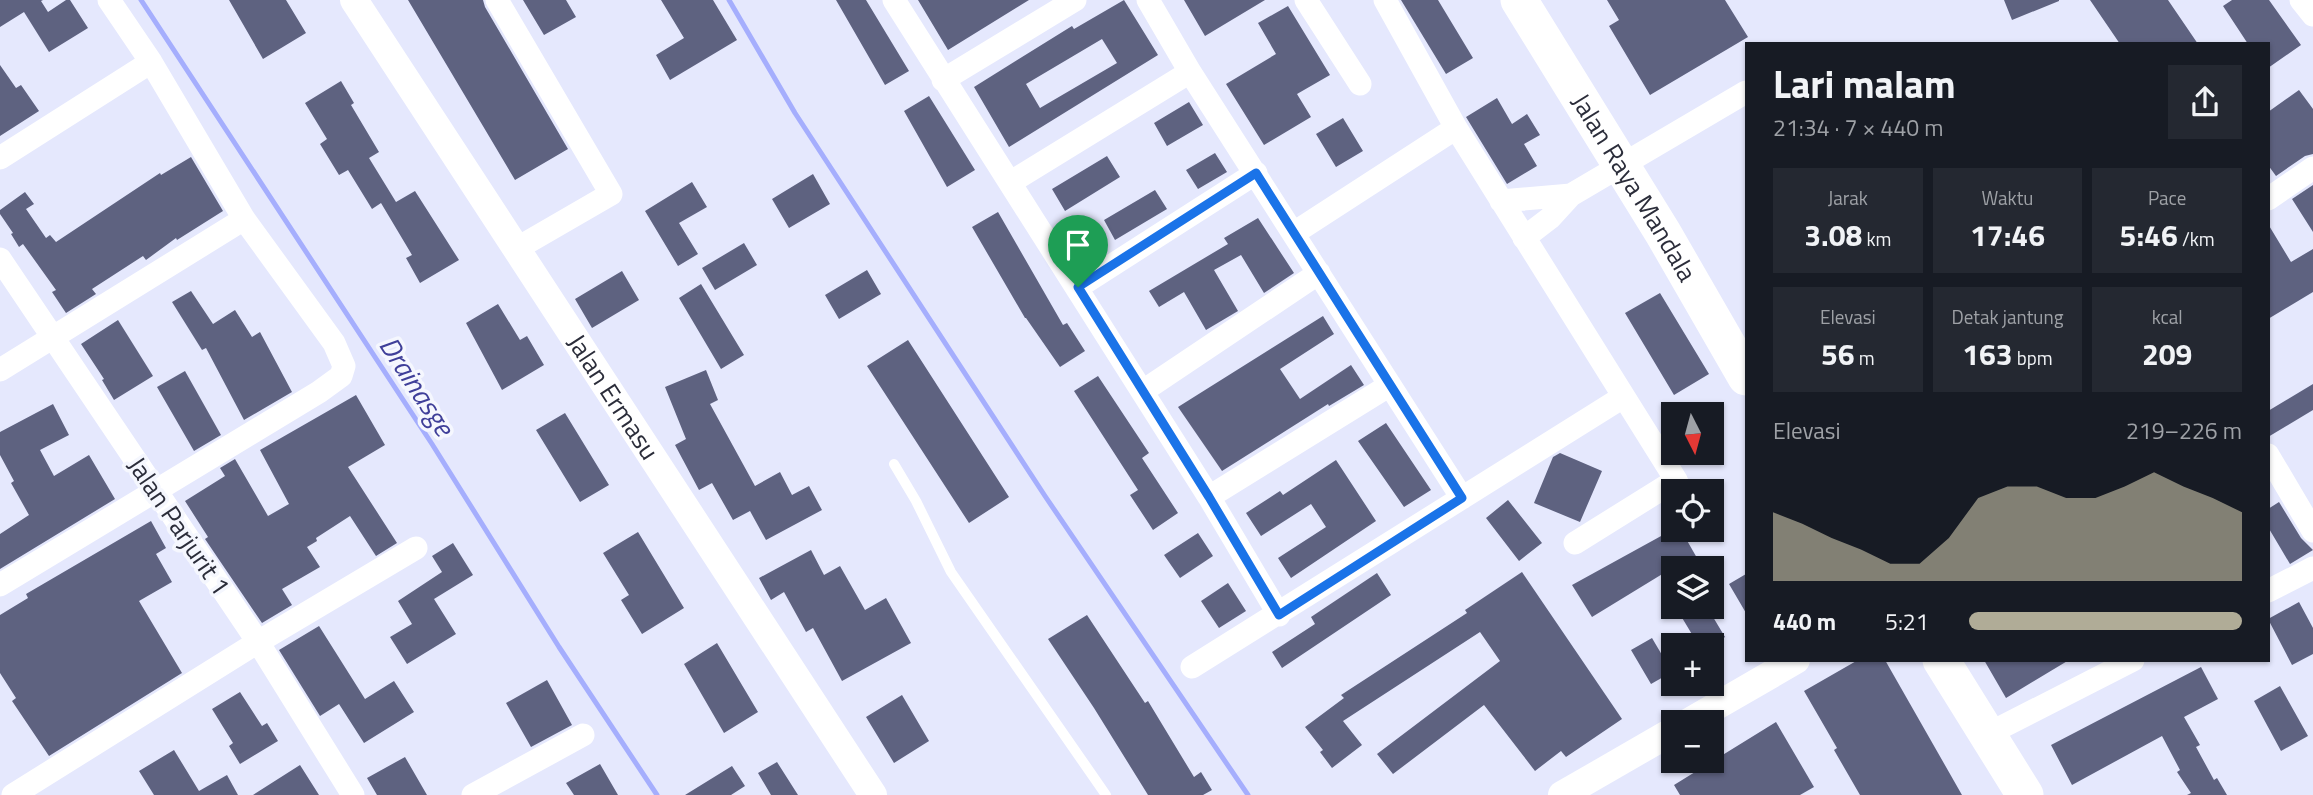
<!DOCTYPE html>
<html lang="id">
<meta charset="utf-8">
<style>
body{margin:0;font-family:"Titillium Web",sans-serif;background:#242831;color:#f1f3f6;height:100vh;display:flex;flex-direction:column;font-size:26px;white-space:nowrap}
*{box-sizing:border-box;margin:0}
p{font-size:23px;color:#9ea1a6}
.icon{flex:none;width:38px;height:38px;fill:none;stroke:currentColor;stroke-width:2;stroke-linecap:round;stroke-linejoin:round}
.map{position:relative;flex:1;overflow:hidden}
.details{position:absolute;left:1745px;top:42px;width:525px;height:620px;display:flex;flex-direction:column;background:#171b24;border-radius:0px;box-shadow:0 2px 5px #0004}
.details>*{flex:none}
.needle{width:46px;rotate:174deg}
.buttons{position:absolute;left:1661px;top:402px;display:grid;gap:14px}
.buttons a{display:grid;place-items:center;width:63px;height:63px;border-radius:0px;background:#171b24;box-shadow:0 2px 5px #0004;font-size:35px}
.pin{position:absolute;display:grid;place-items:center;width:60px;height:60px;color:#fff;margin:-72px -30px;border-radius:50% 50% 50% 0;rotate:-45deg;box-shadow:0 0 7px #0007}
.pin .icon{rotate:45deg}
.round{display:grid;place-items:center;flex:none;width:74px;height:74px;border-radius:0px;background:#242831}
.overview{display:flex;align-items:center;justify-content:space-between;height:119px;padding:0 28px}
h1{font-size:38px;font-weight:700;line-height:52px}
.metrics{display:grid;grid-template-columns:repeat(3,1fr);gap:10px;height:119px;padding:7px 28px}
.metrics div{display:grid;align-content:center;border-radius:0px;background:#242831;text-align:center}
.metrics b{font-size:30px;font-weight:700}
.metrics small{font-size:19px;font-weight:400}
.metrics p{font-size:19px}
.chart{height:196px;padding:14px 28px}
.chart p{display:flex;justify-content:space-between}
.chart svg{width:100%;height:126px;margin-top:7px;fill:#b0ac97;opacity:.7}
ul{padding:0 28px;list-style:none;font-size:23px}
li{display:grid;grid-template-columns:112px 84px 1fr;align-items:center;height:52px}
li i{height:18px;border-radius:9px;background:#b0ac97}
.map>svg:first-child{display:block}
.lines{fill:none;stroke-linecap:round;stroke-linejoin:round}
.stream{stroke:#a5aefd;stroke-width:5}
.building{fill:#5e6280;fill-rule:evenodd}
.service{stroke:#fff;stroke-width:10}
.minor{stroke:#fff;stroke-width:23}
.tertiary{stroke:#fff;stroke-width:28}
.trunk{stroke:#fff;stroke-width:37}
.route-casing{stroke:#fff;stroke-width:14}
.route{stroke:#1a73e8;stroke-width:9}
.labels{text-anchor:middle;stroke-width:7;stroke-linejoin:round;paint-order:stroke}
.street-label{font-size:26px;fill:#2b2d3a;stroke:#f5f7fe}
.water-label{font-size:28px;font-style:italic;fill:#3f3f99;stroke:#f5f7fe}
</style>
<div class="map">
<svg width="2313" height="795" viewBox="0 0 2313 795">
<rect width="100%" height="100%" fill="#e5e8fd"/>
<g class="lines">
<path class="stream" d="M141 0 432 444 559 647 657 795
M729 0 795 113 1045 496 1248 795"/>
</g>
<path class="building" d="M0 0H43L41 1 48 12 66 0H70L88 28 49 52 24 12 0 27Z
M229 0H286L306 33 263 59Z
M408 0H483L485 7 568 149 515 180Z
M523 0H566L576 17 544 35Z
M661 0H713L737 40 670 80 656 55 684 38Z
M836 0H866L909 71 885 85Z
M918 0H1029L948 50Z
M1124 0 1158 55 1009 147 974 87 1072 26 1074 29ZM1102 39 1117 63 1040 108 1026 84Z
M1184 0H1265L1205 36Z
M1401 0H1438L1473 58 1446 74Z
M1607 0H1725L1748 37 1650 95 1609 26 1619 20Z
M2004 0H2059V1L2012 20Z
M2090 0H2168L2198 44H2120Z
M2232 0H2269L2301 45 2268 68V44H2248L2223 6Z
M1288 6 1330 75 1297 94 1311 117 1264 145 1226 84 1276 54 1258 23Z
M0 65 16 88 21 85 39 111 0 136Z
M341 81 354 103 351 105 379 152 369 158 396 202 415 191 459 260 420 283 406 258 412 255 381 203 372 209 348 170 339 175 320 144 327 139 305 103Z
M2299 90 2313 109V154L2305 156 2276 176 2268 165V112Z
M929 96 975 170 947 187 904 111Z
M1497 98 1512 124 1527 114 1540 135 1524 144 1537 166 1507 184 1466 117Z
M1189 102 1203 125 1167 146 1154 123Z
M1343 118 1363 151 1336 167 1316 134Z
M1215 153 1227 172 1198 189 1186 170Z
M1107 156 1120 177 1065 211 1052 189Z
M191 157 223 211 177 240 176 238 146 260 143 256 92 289 96 294 66 313 52 292 56 290 23 244 19 247 11 234 13 233 0 214V210L25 192 34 204 26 209 46 238 50 235 56 242 160 173 161 175Z
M813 174 830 204 789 228 772 199Z
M692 182 707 207 679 223 698 254 678 266 645 211Z
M2313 185V232L2292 199Z
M1155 190 1167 209 1115 240 1104 220Z
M998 212 1063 325 1067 323 1085 351 1060 367 1026 318H1025L972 227Z
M1258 218 1294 273 1264 293 1241 255 1214 270 1238 311 1206 330 1184 292 1159 307 1149 291 1228 244 1224 238Z
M2268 224 2291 262 2313 249V292L2268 319Z
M744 243 757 265 715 290 702 268Z
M867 270 881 294 839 319 825 295Z
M622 271 639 300 592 328 575 299Z
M701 284 744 355 721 369 679 298Z
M191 291 213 324 235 310 252 337 260 332 292 392 244 420 206 348 202 350 172 302Z
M1660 293 1709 374 1674 395 1625 313Z
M498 304 520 340 527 336 544 365 502 390 466 323Z
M1323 316 1334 334 1280 369 1300 399 1351 365 1364 385 1329 406 1328 404 1222 471 1178 407Z
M118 320 153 376 114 400 102 380 104 379 81 344Z
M908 340 1009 497 969 523 867 366Z
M706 370 718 400 710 404 755 486 780 472 792 495 809 486 822 510 766 540 750 511 733 520 712 483 699 490 675 445 686 439 665 387Z
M185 371 221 435 194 451 157 387Z
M1098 376 1149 453 1142 458 1178 513 1153 530 1130 495 1138 490 1074 391Z
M2313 384V410L2268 437V411Z
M356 395 385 445 348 467 397 543 376 556 350 516 316 538 317 541 307 547 320 567 282 589 292 605 262 623 205 539 208 537 185 501 225 476 220 468 235 459 268 516 289 504 260 450Z
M53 404 69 435 40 450 54 476 89 455 115 499 0 569V534L29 515 11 483 14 481 0 455V432Z
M565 413 609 485 580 502 536 430Z
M1386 423 1431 490 1404 507 1358 441Z
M1560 453 1602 471 1580 522 1534 503 1553 457Z
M1336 460 1376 521 1291 578 1278 558 1326 527 1311 504 1261 536 1246 513 1280 491 1283 495Z
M1508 500 1542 543 1519 561 1486 518Z
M2279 502 2301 538 2313 550 2290 564 2268 527V509Z
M151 521 166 548 156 554 172 582 139 601 182 673 49 756 12 701 16 698 0 673V615L28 598 26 594Z
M1672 530H1681L1697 558 1678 569H1673V572L1666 576 1664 573 1592 617 1572 585Z
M638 532 684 608 642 634 621 600 629 595 603 553Z
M1198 533 1213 556 1180 578 1164 555Z
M453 543 473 575 434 599 456 634 407 664 390 637 412 624 398 601 442 572 432 556Z
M811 550 824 575 840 566 865 610 886 598 911 643 842 681 813 628 806 632 784 592 771 600 759 578Z
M1522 572 1622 719 1566 757 1561 751 1535 771 1484 705 1393 774 1377 754 1500 661 1480 632 1343 721 1362 745 1332 768 1320 752 1323 750 1305 727 1344 698 1341 695 1467 613 1465 610Z
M1377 573 1391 595 1282 668 1272 652 1315 624 1311 617Z
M1746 574V613L1729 584Z
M1228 583 1246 611 1219 628 1201 601Z
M2299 602 2313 628V654L2292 665 2268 619Z
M1696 607H1707L1725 637 1711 646H1699L1681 616Z
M1087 615 1145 703 1148 701 1194 777 1201 772 1212 790 1203 795H1148L1094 708 1048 639Z
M319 626 365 699 394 681 414 712 364 743 339 704 320 716 279 650Z
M1652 638 1672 672 1651 684 1631 650Z
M717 643 758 712 724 733 684 664Z
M1858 660H1885L1962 795H1860L1834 750 1837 748 1804 691Z
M1984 660H2069L2006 698Z
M2201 667 2218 699 2184 717 2200 745 2196 747 2214 780 2217 778 2227 795H2187L2191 793 2177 772 2180 770 2162 736 2072 785 2051 745Z
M547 680 572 725 531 747 506 703Z
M2280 686 2308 736 2281 751 2254 701Z
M240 692 262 726 267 723 278 741 240 764 229 746 233 743 212 709Z
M902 695 929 741 894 763 866 717Z
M1776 722 1814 787 1800 795H1680L1674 785Z
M174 750 199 791 227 775 238 795H154L139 771Z
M405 757 427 795H377L367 778Z
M777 762 798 795H771L758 773Z
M600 764 618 795H574L566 783Z
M300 765 319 795H253Z
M732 766 745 786 731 795H685Z"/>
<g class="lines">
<path class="service" d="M894 464 916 501 951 572 1106 795"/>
<path class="minor" d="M497 0 611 194 516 249
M894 0 1209 497 1279 615
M1148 0 1190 72 1462 498
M1306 0 1360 84
M1385 0 1456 128 1676 480 1681 492
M2301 0 2313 15
M943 80 1075 0
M0 158 151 62
M1011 182 1190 72
M2268 199 2313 168
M1501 201 1571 195 1746 92
M1294 233 1456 128
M1524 238 1550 218 1571 195
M0 259 258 642 353 795
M1078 287 1256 173
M0 370 244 219
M1143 391 1319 273
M2268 455 2313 531
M1209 497 1390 385
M1575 543 1676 480
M0 585 319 392 341 376 344 366 334 343 244 219 151 62 109 0
M2268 591 2313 568
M1192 667 1623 397
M1988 734 2133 660
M13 795 258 642 416 548
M473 795 583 735"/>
<g class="tertiary">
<path id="s1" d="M354 0 873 795"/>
<path d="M1687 723 1796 660"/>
<path d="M1562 795 1673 731"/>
</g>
<g class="trunk">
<path id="s2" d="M1519 0 1663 233 1746 377"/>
<path d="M1941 660 2025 795"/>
</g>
</g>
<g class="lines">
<g class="route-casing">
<path id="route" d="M1256 173 1462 498 1279 615 1209 497 1078 287Z"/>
</g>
<use href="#route" class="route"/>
</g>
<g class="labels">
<g class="street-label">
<text dy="9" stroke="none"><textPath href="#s2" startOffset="220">Jalan Raya Mandala</textPath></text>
<text dy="9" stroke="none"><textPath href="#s1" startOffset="474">Jalan Ermasu</textPath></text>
<text transform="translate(179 526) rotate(56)" y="9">Jalan Parjurit 1</text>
</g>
<g class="water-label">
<text transform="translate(417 386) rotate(57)" y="10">Drainasge</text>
</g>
</g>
</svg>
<div class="buttons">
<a><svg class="needle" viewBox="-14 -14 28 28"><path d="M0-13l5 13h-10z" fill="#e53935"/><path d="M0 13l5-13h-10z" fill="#9ea1a6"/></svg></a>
<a><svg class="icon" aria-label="locate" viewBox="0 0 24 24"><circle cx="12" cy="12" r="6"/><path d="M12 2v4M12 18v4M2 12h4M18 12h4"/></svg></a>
<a><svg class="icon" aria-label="layers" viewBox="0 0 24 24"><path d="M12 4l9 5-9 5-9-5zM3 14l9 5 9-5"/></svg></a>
<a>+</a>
<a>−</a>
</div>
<div class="pin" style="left:1078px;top:287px;background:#1e9e55"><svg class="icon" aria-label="arrive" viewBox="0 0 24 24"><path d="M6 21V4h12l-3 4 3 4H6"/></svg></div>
<section class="details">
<div class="overview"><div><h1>Lari malam</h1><p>21:34 · 7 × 440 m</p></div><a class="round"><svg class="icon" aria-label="share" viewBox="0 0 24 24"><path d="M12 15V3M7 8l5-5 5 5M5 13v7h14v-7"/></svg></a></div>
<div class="metrics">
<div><p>Jarak</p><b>3.08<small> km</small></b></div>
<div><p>Waktu</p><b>17:46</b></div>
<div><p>Pace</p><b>5:46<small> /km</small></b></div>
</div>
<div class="metrics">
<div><p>Elevasi</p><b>56<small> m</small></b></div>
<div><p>Detak jantung</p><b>163<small> bpm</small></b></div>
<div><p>kcal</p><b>209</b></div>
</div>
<div class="chart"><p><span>Elevasi</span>219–226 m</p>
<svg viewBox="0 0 160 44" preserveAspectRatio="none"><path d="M0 44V20L10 24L20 29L30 33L40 38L50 38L60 29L70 15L80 11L90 11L100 15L110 15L120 11L130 6L140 11L150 15L160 20V44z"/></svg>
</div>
<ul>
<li><b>440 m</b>5:21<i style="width:100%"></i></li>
</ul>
</section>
</div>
